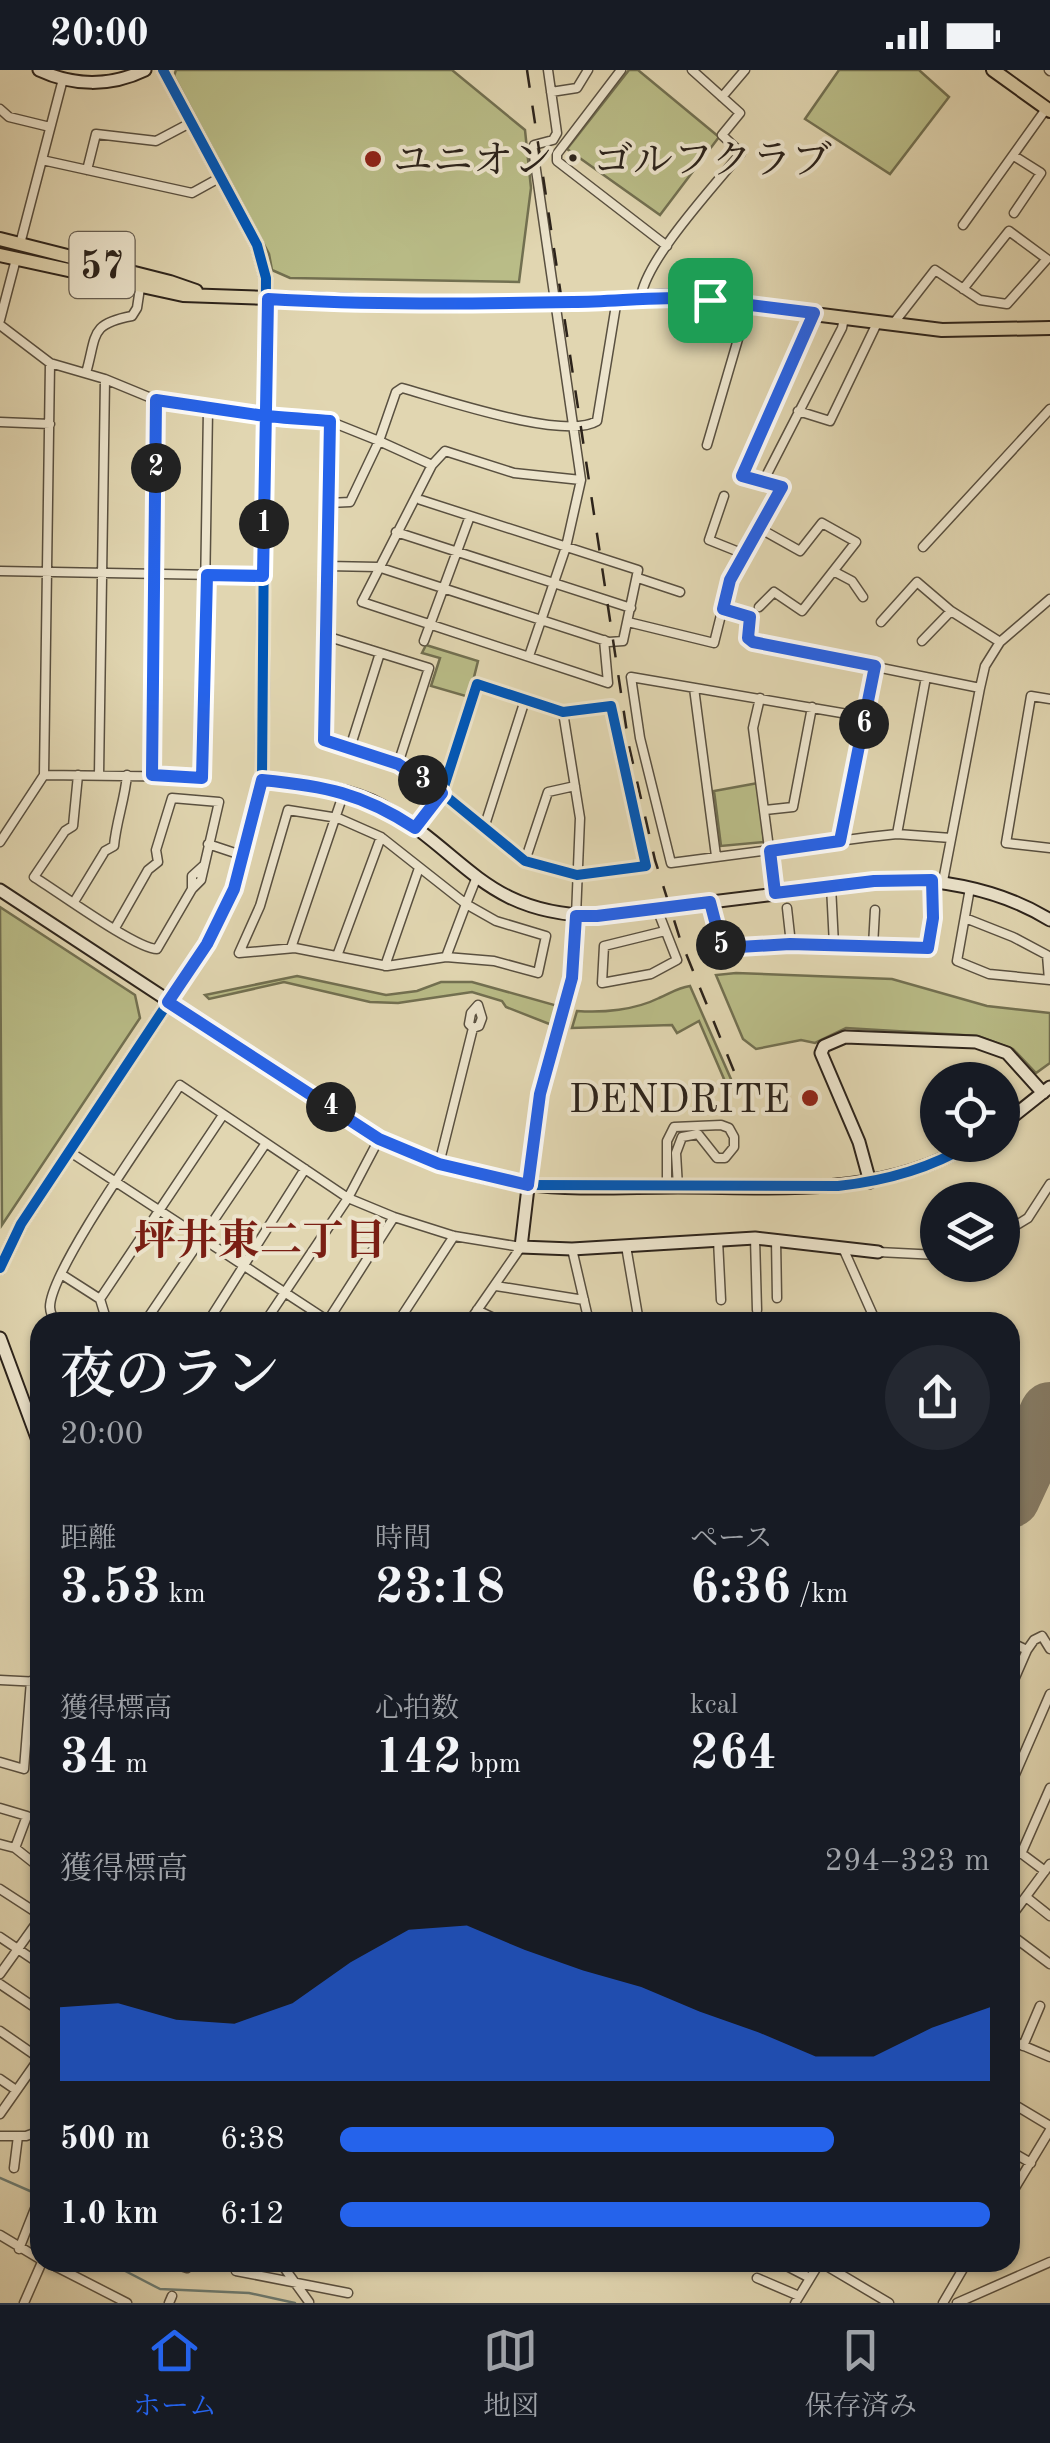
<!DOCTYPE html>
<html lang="ja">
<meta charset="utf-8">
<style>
body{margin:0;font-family:"Old Standard TT","Noto Serif JP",serif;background:#242831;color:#f1f3f6;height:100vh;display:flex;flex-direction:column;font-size:38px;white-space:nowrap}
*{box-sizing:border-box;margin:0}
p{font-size:32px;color:#9ea1a6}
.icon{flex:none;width:55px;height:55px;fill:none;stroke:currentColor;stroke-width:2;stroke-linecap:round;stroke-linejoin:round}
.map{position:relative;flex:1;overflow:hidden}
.side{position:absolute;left:30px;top:1242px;width:990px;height:960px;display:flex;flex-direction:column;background:#171b24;border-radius:30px;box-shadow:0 2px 8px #0004}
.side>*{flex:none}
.buttons{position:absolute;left:920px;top:992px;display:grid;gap:20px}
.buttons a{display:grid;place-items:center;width:100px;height:100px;border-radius:50%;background:#171b24;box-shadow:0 2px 8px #0004;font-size:50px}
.pin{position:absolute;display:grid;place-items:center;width:85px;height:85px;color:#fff;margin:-42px;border-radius:20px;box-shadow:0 5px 15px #0006}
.km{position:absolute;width:50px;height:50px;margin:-25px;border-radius:50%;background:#222;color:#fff;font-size:28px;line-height:50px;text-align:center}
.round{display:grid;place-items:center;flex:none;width:105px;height:105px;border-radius:52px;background:#242831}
.overview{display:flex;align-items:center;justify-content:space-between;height:170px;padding:0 30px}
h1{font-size:55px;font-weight:600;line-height:75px}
.metrics{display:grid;grid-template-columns:repeat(3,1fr);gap:15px;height:170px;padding:10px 30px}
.metrics div{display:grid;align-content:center}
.metrics b{font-size:50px;font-weight:600}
.metrics small{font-size:28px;font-weight:400}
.metrics p{font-size:28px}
.chart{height:280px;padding:20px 30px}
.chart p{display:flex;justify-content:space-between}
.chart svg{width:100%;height:180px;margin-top:10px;fill:#2563eb;opacity:.7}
ul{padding:0 30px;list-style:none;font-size:32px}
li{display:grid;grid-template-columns:160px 120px 1fr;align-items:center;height:75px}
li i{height:25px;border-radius:12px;background:#2563eb}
.status{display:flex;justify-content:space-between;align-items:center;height:70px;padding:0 50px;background:#171b24;direction:ltr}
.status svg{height:28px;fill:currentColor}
.menu{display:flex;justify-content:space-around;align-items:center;height:140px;border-top:2px solid #363941;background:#171b24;font-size:28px;color:#9ea1a6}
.menu a{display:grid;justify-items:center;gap:5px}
.menu .on{color:#2563eb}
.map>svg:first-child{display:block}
.green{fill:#b9bc87;stroke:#727051;stroke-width:2.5}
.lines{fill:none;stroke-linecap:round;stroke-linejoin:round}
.stream{stroke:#6b7c74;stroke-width:2.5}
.runway{stroke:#867c66;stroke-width:60}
.street-casing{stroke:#595040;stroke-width:11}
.secondary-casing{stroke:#2c231b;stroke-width:15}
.primary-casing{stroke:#2c231b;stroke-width:16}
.street{stroke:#ece4cc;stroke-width:8}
.secondary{stroke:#ece4cc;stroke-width:11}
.primary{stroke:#e1d6b1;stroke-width:12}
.rail{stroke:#2c231b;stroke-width:2.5;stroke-dasharray:18 18;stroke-linecap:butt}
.cycleway-casing{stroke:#ece4cc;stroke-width:16}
.cycleway{stroke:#0057b8;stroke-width:10}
.route-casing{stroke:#fff;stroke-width:20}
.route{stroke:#2563eb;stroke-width:12}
.poi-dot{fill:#8f2418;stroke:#ece4cc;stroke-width:4}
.labels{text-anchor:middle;stroke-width:8;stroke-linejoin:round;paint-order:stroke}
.shield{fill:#ece4cc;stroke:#665d50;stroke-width:2.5}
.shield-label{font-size:38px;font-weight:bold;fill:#2c231b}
.poi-label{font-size:40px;fill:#2c231b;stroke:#ece4cc;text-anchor:start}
.neighbourhood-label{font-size:42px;font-weight:bold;fill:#7a1f14;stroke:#ece4cc}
</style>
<div class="status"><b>20:00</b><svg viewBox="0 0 49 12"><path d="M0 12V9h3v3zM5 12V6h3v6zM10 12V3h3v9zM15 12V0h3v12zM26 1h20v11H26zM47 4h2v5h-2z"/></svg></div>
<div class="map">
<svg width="1050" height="2233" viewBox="0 0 1050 2233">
<rect width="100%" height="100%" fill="#e1d6b1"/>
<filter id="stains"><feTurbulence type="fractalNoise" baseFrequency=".002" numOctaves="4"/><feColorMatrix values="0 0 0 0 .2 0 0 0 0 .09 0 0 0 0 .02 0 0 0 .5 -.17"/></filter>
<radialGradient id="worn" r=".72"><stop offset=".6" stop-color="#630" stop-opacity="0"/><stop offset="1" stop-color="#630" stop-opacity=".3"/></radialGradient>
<path class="green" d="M176 0H452L525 60 531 118 519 212 290 208 272 200 269 184 174 6Z
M629 0H638L719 67 660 145 567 79Z
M839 0H919L949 27 890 104 805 49Z
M426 575 478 591 469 627 431 616 440 588 422 583Z
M758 713 764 772 721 776 714 721Z
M0 837 135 925 140 948 2 1155Z
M736 903 892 909 987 936 1050 943V993L1036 1003 1013 979 978 966 846 958 815 973 801 970 756 979 743 969 716 905Z
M297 906 386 925 417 921 441 912H472L558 936 552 955 506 937 502 931 472 922 398 933 370 932 284 912 209 929 205 925Z
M690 916 734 1016 730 1018 716 1016 724 1009 699 951 677 963 672 955 572 958 577 941C603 943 635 940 659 928 671 923 677 918 690 916Z"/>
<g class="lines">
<path class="stream" d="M0 2108 39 2125
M108 2192 160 2219 249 2223 295 2233"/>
<path class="runway" d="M1010 1428 1050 1342"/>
<g class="street-casing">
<path id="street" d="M621 0 557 84V91L667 176
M1049 0 1050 1
M551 22 577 18 588 0
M722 27 745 0
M0 39 9 47 50 57
M42 90 192 123 221 107
M87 100 96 64 156 71 192 52
M1014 143 1041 103 1014 86
M963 155 1046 39
M20 174 63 9
M641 227C646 189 715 115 741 83L722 65 740 43 692 0
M0 250 16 189
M893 254 935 200 980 230 1007 234 1047 189 1009 161 963 219
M0 255 50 293 105 309 156 330 208 340 329 351 379 371 396 322 402 318C442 329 565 371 597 351L617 229
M86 303C97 265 89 254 132 246L137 238 140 218
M798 341 830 351 878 251
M329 351 324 670 398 694 442 723 525 791 577 805 646 796 611 636 563 642 477 614 442 723 415 758
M0 352 50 354
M707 375 748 235
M432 395 445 381 514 403 581 410
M764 410 742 407 814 243
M724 426 709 470 744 484
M329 433 350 432 379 371 432 395 362 532 608 613 604 570
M396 462 631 538
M923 477 1050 339
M327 496 378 497 609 572 623 571 638 500 421 430
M0 501 263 506
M835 502 852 511 863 527
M638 508 680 522
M759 537 774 522 802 541 856 472 822 453 800 481 759 458
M723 539 750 547 747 568 753 572 980 618 943 811
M628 552 714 573 730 509 783 417 764 410 842 258 844 248
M881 552 917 512 951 541
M326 566 429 598 398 694
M424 571 470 446
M922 571 951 541 1000 572 985 596 980 618
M1000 572 1050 529
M529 586 566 477 581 410 533 79 534 75 553 70 557 63 548 0
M694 618 716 786
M760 628 753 658 775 823
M1050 629 1031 626 1006 773 1050 778
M563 642 580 748 576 846
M865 647 631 607 640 668 671 793 869 767 897 764 951 768
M350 678 380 583
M44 705 202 707 208 340
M78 705 73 756 65 761 34 807C57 821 136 879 157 879L192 819 201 810 219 732 172 728 156 780 158 792 148 800 115 858
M99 705 105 309
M152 705 156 330
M765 740 793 737 812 637
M484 758 525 630
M897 764 926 607
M839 771 875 597
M0 772 44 705 50 293
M208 774 244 786
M525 791 548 722 575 716
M831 816 834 875
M970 818 957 891 989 904 1050 910
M192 819V806L203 796
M74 832 105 781 114 776C116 752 125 729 127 705
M710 832 722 878 791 874 929 878 933 848 932 811
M787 838 791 874
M657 839 677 890 651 904 602 913 604 876 665 861
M965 848 1013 867 1047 885 1049 910
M873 876 875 840
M291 878 344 722
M337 886 381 767
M446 887 466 834 381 767 338 748 288 740 260 836 239 883 295 878 387 896 446 887 494 891 538 903 546 866 496 851 466 834 476 809
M385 896 419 798
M70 1082 330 1252
M439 1094 473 958 469 954 471 943 478 935 482 948 479 956 473 958
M667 1117V1071L674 1057 721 1055 729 1058 734 1067V1077L725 1088H717L698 1064 682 1067 676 1083 678 1117
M1002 1164 1028 1148 1050 1114
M755 1168 757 1240
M776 1169 777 1228
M718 1170 721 1230
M626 1176 639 1252
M843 1178 876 1252
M572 1179 589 1252
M878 1182 938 1185
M61 1204 100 1229 107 1252
M496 1216 584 1230
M100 1229 223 1045
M477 1240 502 1252
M54 1252C53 1247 50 1243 50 1237 50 1200 155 1054 180 1015L348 1128 394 1147 454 1166 521 1177 469 1252
M145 1252 266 1073
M208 1252 305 1099
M265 1252 348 1128 379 1069
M327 1252 394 1147
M398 1252 454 1166
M1010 1572 1027 1580
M0 1610 40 1612
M1010 1619 1027 1580 1034 1570 1042 1566 1050 1579
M0 1692 24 1699 31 1611
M1010 1716 1050 1624
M0 1738 27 1746 15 1778 0 1774
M1010 1775 1045 1801
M15 1778 39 1797 40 1794
M1021 1784 1050 1718
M0 1819 40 1845
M1026 1827 1050 1846
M1010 1848 1050 1794
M1010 1864 1050 1894
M0 1867 40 1894
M0 1904 40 1848
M0 1914 40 1941
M0 1961 39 1988
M1010 1970 1050 1987
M1023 1976 1040 1936
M0 2009 16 2020
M1010 2032 1050 2056
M0 2044 40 1987
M0 2066H26L40 2061
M1010 2081 1031 2093
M14 2098 18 2066
M1010 2126 1050 2060
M0 2165 40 2189
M19 2179 40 2126
M47 2192 127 2233
M169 2192 187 2198
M238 2192 236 2201 348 2223
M280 2192 309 2232
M779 2192 810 2208
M820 2192 889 2233
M757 2208 799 2226
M24 2233 42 2192
M169 2233 172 2226
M795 2233 820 2192
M943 2233 967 2192
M957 2233 1050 2192"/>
</g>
<g class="secondary-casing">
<path id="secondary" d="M39 0C73 16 110 17 145 0
M262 709C301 714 346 716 382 736 467 784 483 844 597 846L899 809C951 811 1005 822 1050 850
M0 820 379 1069C426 1090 473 1108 525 1114 574 1121 628 1117 678 1117 778 1117 880 1128 969 1075
M576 846 572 907 539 1024 521 1177 572 1179 755 1168 878 1182
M1002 1055 1050 1017
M870 1112 859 1072 821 983 824 976 845 967 976 972 1007 983 1043 1023
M0 1198 21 1154 207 874 234 819 247 775 262 709 266 208 257 175 163 0
M0 1268 40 1376"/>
</g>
<g class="primary-casing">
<path id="primary" d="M993 0 1050 41
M0 169 170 212 196 221
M0 185 183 225 443 234 573 232 668 226 942 260 1050 258"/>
</g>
<use href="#street" class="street"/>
<use href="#secondary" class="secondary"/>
<use href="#primary" class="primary"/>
<path class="rail" d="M527 0 629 676 655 790 680 869 740 1016"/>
<g class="cycleway-casing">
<path id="cycleway" d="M329 351 324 670 398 694 442 723 525 791 577 805 646 796 611 636 563 642 477 614 442 723 415 758
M528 1115 838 1116C884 1111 929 1099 969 1075
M0 1198 21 1154 207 874 234 819 247 775 262 709 266 208 257 175 163 0"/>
</g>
<use href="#cycleway" class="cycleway"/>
</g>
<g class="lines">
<g class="route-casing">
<path id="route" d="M710 230C663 225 619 232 573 232 471 234 369 235 268 229L263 506 207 505 202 708 152 705 156 330 258 345C282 348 306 349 330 351L324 670 398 694 442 723 415 758C362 723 324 716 262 710L234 819 207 874 168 932 379 1069 439 1094 528 1115 540 1024 572 908 576 846H597L710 832 722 878 790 874 928 878 933 848 932 810 874 811 775 823 770 781 840 771 875 596 753 572 748 568 750 547 723 539 730 510 782 417 742 406 814 243 710 230"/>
</g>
<use href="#route" class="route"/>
</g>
<g class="poi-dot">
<circle cx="373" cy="89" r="10"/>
<circle cx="810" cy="1028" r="10"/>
</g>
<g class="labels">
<rect class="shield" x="69.5" y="162" width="65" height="66" rx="8"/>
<g class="shield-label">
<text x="102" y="208">57</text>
</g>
<g class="poi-label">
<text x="393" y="103">ユニオン・ゴルフクラブ</text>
<text x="790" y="1042" text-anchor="end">DENDRITE</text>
</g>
<g class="neighbourhood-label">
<text x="260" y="1184">坪井東二丁目</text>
</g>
</g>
<rect width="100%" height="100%" filter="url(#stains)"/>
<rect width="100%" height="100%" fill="url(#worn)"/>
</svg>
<div class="buttons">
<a><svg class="icon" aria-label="locate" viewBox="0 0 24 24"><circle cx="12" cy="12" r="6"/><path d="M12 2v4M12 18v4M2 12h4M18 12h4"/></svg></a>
<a><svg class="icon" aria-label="layers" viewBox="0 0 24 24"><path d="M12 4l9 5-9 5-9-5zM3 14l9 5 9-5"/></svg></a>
</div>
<div class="pin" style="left:710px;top:230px;background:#1e9e55"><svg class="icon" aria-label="arrive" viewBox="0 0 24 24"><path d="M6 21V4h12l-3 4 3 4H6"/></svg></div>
<b class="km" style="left:264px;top:454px">1</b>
<b class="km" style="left:156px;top:398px">2</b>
<b class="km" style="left:423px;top:710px">3</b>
<b class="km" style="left:331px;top:1037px">4</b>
<b class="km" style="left:721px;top:875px">5</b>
<b class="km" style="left:864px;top:654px">6</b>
<section class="side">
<div class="overview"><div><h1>夜のラン</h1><p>20:00</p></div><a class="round"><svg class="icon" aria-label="share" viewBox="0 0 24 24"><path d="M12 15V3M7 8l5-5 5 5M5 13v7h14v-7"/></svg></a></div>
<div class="metrics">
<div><p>距離</p><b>3.53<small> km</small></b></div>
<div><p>時間</p><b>23:18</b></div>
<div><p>ペース</p><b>6:36<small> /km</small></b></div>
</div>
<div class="metrics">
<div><p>獲得標高</p><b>34<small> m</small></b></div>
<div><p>心拍数</p><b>142<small> bpm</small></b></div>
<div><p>kcal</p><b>264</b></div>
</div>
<div class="chart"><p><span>獲得標高</span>294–323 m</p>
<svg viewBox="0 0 160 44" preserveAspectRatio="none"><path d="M0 44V26L10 25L20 29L30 30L40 25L50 15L60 7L70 6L80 12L90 17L100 21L110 27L120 32L130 38L140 38L150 31L160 26V44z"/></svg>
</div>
<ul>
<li><b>500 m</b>6:38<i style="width:76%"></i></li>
<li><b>1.0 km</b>6:12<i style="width:100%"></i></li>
</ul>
</section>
</div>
<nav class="menu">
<a class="on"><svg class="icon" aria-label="home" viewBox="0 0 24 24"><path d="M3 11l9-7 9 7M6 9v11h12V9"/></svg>ホーム</a>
<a><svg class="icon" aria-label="map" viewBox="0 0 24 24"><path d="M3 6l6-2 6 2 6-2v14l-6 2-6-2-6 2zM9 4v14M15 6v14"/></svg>地図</a>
<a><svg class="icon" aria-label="saved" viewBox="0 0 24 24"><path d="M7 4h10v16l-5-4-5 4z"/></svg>保存済み</a>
</nav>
